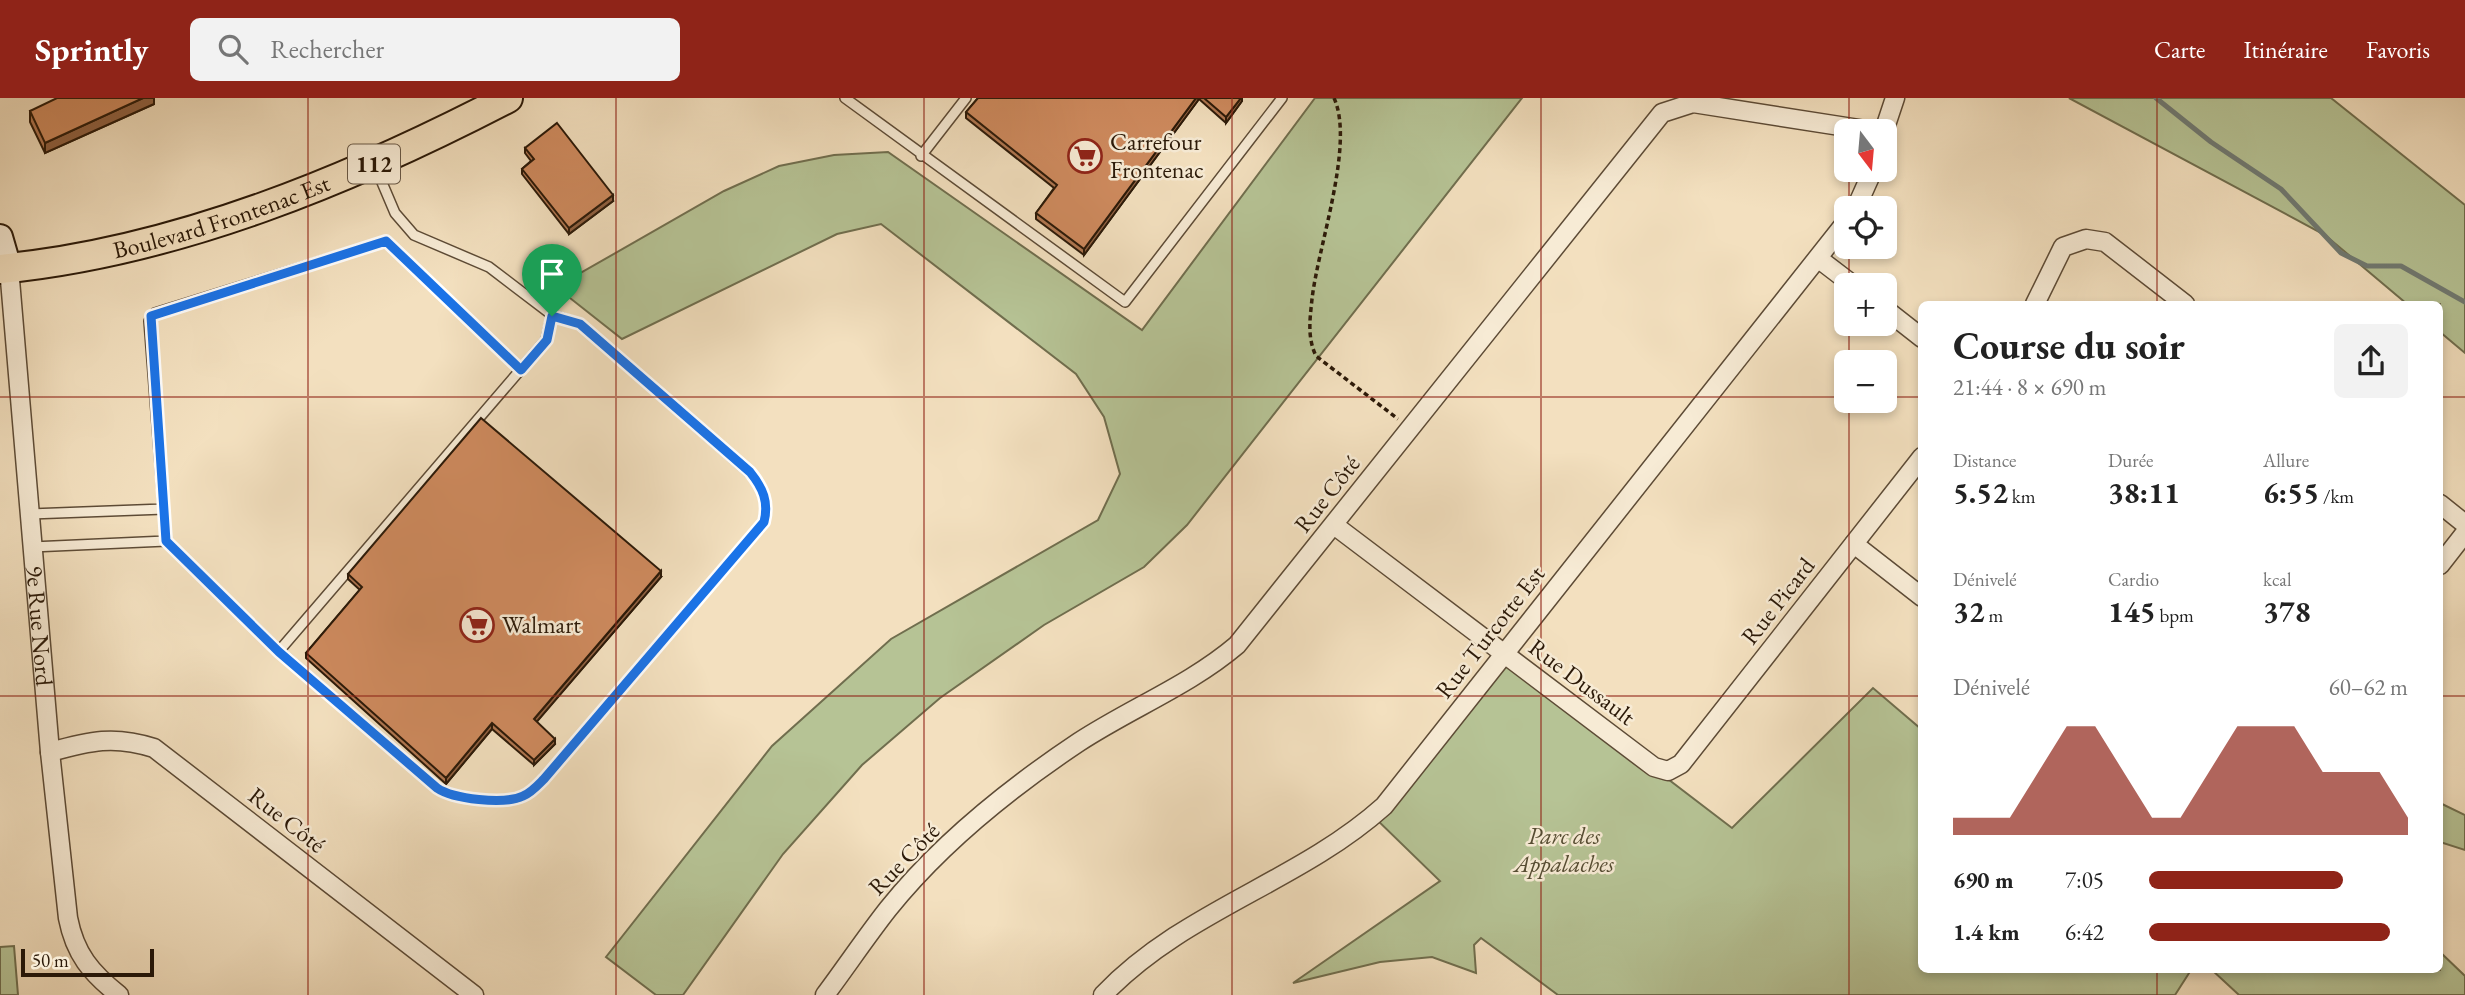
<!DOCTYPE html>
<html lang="fr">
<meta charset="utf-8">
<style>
body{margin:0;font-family:"EB Garamond",serif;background:#f2f2f2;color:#222;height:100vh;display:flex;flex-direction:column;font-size:26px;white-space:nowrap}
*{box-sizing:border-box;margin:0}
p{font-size:23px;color:#767676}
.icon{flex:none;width:38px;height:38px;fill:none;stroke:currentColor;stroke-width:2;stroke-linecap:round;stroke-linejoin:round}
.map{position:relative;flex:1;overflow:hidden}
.panel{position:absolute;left:1918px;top:203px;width:525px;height:672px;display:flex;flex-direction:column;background:#fff;border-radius:10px;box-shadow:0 4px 10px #0003}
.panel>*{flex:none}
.needle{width:46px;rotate:164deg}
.buttons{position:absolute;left:1834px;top:21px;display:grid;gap:14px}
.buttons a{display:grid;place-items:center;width:63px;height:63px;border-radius:10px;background:#fff;box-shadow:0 4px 10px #0003;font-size:35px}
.scale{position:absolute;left:21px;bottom:18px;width:133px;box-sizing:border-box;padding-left:7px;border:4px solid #2b1908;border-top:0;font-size:19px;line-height:24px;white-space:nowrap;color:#2b1908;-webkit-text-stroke:5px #f7ebd5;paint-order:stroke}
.pin{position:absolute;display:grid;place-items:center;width:60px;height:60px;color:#fff;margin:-72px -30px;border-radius:50% 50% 50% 0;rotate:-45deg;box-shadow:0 0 7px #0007}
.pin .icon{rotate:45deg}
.round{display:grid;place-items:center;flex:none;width:74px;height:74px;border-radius:10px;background:#f2f2f2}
.head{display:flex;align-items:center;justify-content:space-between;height:119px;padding:0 35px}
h1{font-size:38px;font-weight:700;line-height:52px}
.stats{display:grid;grid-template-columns:repeat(3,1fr);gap:10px;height:119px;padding:7px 35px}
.stats div{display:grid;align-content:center}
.stats b{font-size:30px;font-weight:700}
.stats small{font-size:19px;font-weight:400}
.stats p{font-size:19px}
.chart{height:196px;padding:14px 35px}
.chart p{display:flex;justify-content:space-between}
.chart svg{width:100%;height:126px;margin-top:7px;fill:#8f2418;opacity:.7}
ul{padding:0 35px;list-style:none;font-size:23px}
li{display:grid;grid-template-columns:112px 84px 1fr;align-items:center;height:52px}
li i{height:18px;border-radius:9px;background:#8f2418}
header{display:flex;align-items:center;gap:42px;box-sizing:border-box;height:98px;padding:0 35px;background:#8f2418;color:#fff}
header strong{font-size:33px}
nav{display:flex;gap:38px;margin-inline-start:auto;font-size:24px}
.search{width:490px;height:63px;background:#f2f2f2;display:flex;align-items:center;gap:18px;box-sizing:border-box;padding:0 24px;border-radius:10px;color:#767676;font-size:26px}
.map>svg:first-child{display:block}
.green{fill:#b6c395;stroke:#706e4e;stroke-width:2}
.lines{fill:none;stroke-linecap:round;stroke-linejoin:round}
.stream{stroke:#707a73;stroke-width:5}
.lane-casing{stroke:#5d4b36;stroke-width:12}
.street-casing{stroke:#5d4b36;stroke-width:21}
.secondary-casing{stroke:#2b1908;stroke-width:28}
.primary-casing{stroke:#2b1908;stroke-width:32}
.path{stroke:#2b1908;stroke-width:3.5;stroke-dasharray:5 3.5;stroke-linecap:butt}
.lane{stroke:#f7ebd5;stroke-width:9}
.street{stroke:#f7ebd5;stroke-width:18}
.secondary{stroke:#f7ebd5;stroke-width:24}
.primary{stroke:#f3e0bf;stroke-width:28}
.wall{fill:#b17751;stroke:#2b1908;stroke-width:2}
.shaded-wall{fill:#906142;stroke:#2b1908;stroke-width:2}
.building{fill:#ce8a5e;stroke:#2b1908;stroke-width:2}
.route-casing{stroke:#fff;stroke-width:14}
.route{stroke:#1a73e8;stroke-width:9}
.grid{fill:none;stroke:#8f2418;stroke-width:2;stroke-opacity:0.55}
.labels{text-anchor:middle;stroke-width:5;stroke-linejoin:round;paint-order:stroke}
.shield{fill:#f7ebd5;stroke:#685846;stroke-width:2}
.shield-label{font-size:23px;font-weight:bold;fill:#2b1908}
.poi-label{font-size:24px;fill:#2b1908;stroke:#f7ebd5;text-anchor:start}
.street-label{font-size:24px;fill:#2b1908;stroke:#f7ebd5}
.park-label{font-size:24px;font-style:italic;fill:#554c32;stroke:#f7ebd5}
</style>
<header>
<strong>Sprintly</strong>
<div class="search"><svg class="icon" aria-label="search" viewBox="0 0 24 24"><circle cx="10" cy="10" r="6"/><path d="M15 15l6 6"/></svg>Rechercher</div>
<nav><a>Carte</a><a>Itinéraire</a><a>Favoris</a></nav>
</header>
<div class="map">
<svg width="2465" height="897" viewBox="0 0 2465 897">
<rect width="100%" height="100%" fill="#f3e0bf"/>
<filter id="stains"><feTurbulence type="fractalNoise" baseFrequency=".00286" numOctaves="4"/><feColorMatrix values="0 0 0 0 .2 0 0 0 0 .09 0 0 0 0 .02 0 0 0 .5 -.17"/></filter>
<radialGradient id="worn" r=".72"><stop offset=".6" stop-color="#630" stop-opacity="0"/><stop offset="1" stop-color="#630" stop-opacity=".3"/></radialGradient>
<path class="green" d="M1315 0H1522L1187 427 1144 469 1044 527 940 600 862 667 783 756 683 897H656L606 859 772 648 891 541 1098 422 1120 376 1104 319 1076 276 881 126 837 136 622 241 556 189 724 93 779 68 834 57 888 54 1142 232Z
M2069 0H2331L2465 107V255L2440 234V206H2407L2325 137Z
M1503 555 1732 730 1873 590 1921 631 1922 872H2191L2175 897H1558L1481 840 1474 847 1476 875 1432 859 1380 864 1293 885 1440 783 1373 718Z
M2440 705 2465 717V752L2440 744Z
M14 848 18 897H0V849Z
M2440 854 2465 878V897H2239L2212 872H2440Z"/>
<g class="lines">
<path class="stream" d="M2156 0 2211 44 2281 91 2341 155 2367 168H2401L2465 204"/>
<g class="lane-casing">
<path id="lane" d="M845 0 1125 204 1282 0
M921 58 966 0
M375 68 395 115 414 137 489 169 552 217 580 226 750 375C763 390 769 404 764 424L544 681C538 687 531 695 523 698 504 707 454 701 437 690L279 553 166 443 149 223 155 215 386 143 521 272
M30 416 164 411
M32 449 166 443
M279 553 546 242 552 217"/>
</g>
<g class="street-casing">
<g id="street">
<path d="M1884 33 1895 0"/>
<path d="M1856 110 1873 72"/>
<path d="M1819 161 1853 187"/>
<path id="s1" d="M9 170 50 654 68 820C75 856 91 875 119 897"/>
<path d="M2035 206 2063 149 2086 141 2105 144 2185 206"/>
<path d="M1885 211 1922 240"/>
<path d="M2440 406 2465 426"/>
<path d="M1334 427 1654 669 1668 673 1681 666 1922 359"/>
<path d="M1854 446 1922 499"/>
<path d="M2440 467 2465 435"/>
<path d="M50 654C90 643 114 637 154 650L474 897"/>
<path d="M825 897C846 869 866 839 888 811 940 746 1010 690 1079 644 1131 610 1190 587 1237 547L1662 15 1693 5 1872 33"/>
<path d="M1103 897C1184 812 1298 785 1384 708L1846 124"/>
</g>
</g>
<g class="secondary-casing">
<path id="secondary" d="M0 139 9 170"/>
</g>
<g class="primary-casing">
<g id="primary">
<path id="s2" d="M0 171C177 154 352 81 508 0"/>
</g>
</g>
<path class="path" d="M1334 0C1355 46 1318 148 1312 201 1310 221 1307 239 1316 258L1398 321"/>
<use href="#lane" class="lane"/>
<use href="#street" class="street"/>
<use href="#secondary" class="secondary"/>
<use href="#primary" class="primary"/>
</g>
<path class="wall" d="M154 0V6L45 55 30 24V13Z
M978 0H1242V3L1226 25 1199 1 1084 157 1036 121V115L1054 90 966 20V14Z
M525 50 613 103 569 136 522 76V71L531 63 525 55Z
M348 476 661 479 536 624 555 646 534 667 492 631 446 686 306 560V555L360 492 348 481Z"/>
<path class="shaded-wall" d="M143 0H154V6L45 55V45Z
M1196 0 1199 1 1084 157V151Z
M1241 0H1242V3L1226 25V19Z
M613 97V103L569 136V130Z
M661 473V479L534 627V621Z
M492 625V631L446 686V680Z
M555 641V646L534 667V662Z"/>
<path class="building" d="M57 0H143L45 45 30 13Z
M978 0H1196L1084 151 1036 115 1057 87 966 14Z
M1204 0H1241L1226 19Z
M557 25 613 97 569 130 522 71 534 61 525 50Z
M481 320 661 473 534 621 555 641 534 662 492 625 446 680 306 555 362 489 348 476Z"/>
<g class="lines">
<g class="route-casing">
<path id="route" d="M386 143 521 272 547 242 552 218 580 226 750 374C763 390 769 404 764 424L544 681C538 687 531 695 523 698 504 707 453 701 437 690L279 554 166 443 151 218Z"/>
</g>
<use href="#route" class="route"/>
</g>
<path class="grid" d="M308 0V897M616 0V897M924 0V897M1232 0V897M1541 0V897M1849 0V33M2157 0V206M1849 72V110M1849 149V187M1849 226V264M0 299H1846M1885 299H1922M2440 299H2465M1849 303V897M0 598H1922M2440 598H2465M2157 872V897"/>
<defs>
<g id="supermarket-ring" transform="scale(1.75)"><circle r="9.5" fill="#f7ebd5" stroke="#8f2418" stroke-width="1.5"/><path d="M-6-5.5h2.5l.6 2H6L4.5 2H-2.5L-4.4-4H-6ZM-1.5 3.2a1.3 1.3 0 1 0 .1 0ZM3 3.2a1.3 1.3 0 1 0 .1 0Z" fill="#8f2418"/></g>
</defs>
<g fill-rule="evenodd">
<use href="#supermarket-ring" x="1085" y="58"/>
<use href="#supermarket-ring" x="477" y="527"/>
</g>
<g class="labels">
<rect class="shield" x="348" y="46.5" width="52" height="39" rx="5"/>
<g class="shield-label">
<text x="374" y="74">112</text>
</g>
<g class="poi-label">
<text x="1110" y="52">Carrefour<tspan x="1110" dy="28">Frontenac</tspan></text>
<text x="502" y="535">Walmart</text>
</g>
<g class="street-label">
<text dy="8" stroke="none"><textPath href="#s2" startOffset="228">Boulevard Frontenac Est</textPath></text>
<text transform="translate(1327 396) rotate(-52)" y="8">Rue Côté</text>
<text transform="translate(1778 503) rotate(-52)" y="8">Rue Picard</text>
<text dy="8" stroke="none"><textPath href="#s1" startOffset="359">9e Rue Nord</textPath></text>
<text transform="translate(1490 534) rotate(-52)" y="8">Rue Turcotte Est</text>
<text transform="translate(1582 584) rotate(37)" y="8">Rue Dussault</text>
<text transform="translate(287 722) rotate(38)" y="8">Rue Côté</text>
<text transform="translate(904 761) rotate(-46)" y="8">Rue Côté</text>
</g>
<g class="park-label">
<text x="1564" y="746">Parc des<tspan x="1564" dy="28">Appalaches</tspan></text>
</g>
</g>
<rect width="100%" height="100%" filter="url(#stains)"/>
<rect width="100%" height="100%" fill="url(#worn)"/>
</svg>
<div class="buttons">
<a><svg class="needle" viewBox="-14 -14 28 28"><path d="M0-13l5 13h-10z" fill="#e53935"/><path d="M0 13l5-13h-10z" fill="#767676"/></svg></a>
<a><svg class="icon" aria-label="locate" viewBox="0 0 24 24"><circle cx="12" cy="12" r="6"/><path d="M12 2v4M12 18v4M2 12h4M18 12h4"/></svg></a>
<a>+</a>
<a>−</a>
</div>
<div class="scale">50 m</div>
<div class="pin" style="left:552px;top:218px;background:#1e9e55"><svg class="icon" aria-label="arrive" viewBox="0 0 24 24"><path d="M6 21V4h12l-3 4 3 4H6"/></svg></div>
<section class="panel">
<div class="head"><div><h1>Course du soir</h1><p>21:44 · 8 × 690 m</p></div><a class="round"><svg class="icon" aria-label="share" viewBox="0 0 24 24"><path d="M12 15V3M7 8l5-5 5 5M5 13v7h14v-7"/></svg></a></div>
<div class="stats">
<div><p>Distance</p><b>5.52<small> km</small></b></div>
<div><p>Durée</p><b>38:11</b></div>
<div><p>Allure</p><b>6:55<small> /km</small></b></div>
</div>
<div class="stats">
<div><p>Dénivelé</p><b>32<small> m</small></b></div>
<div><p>Cardio</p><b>145<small> bpm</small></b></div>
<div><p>kcal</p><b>378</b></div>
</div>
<div class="chart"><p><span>Dénivelé</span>60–62 m</p>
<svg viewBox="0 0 160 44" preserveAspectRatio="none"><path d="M0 44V38L10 38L20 38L30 22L40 6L50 6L60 22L70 38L80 38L90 22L100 6L110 6L120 6L130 22L140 22L150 22L160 38V44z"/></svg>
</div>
<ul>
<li><b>690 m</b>7:05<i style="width:75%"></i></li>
<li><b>1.4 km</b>6:42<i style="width:93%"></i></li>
</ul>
</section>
</div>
